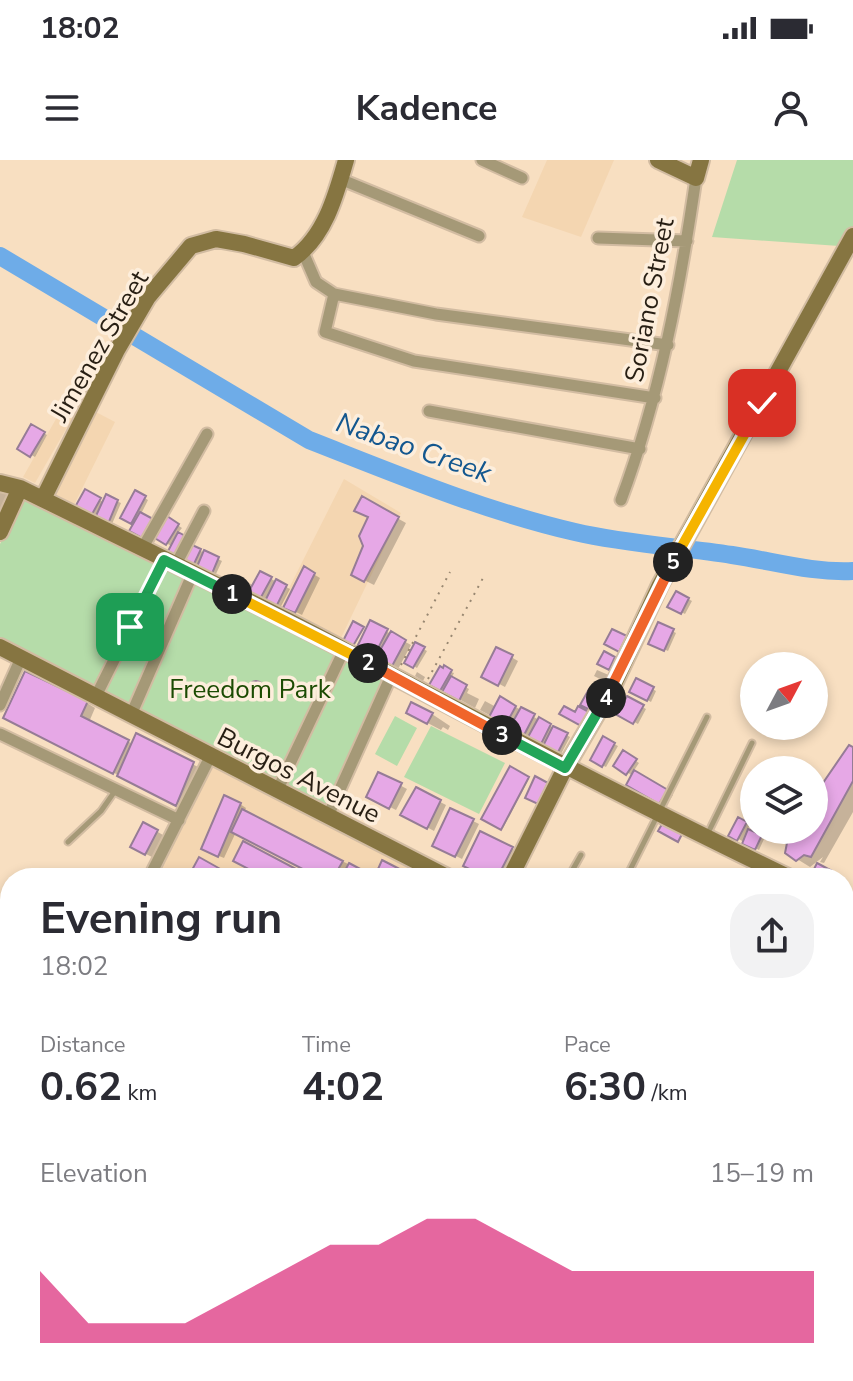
<!DOCTYPE html>
<meta charset="utf-8">
<style>
body{margin:0;font-family:"Nunito Sans",sans-serif;background:#f2f2f3;color:#2b2b33;height:100vh;display:flex;flex-direction:column;font-size:30px;white-space:nowrap}
*{box-sizing:border-box;margin:0}
p{font-size:26px;color:#7c7c81}
.icon{flex:none;width:44px;height:44px;fill:none;stroke:currentColor;stroke-width:2;stroke-linecap:round;stroke-linejoin:round}
.map{position:relative;flex:1;overflow:hidden}
.side{position:absolute;left:0px;top:708px;width:854px;height:514px;display:flex;flex-direction:column;background:#fff;border-radius:32px 32px 0 0;box-shadow:0 4px 12px #0003}
.side>*{flex:none}
.needle{width:52px;rotate:49deg}
.tools{position:absolute;left:740px;top:492px;display:grid;gap:16px}
.tools a{display:grid;place-items:center;width:88px;height:88px;border-radius:50%;background:#fff;box-shadow:0 4px 12px #0003;font-size:40px}
.pin{position:absolute;display:grid;place-items:center;width:68px;height:68px;color:#fff;margin:-34px;border-radius:16px;box-shadow:0 4px 12px #0006}
.km{position:absolute;width:40px;height:40px;margin:-20px;border-radius:50%;background:#222;color:#fff;font-size:22px;line-height:40px;text-align:center}
.round{display:grid;place-items:center;flex:none;width:84px;height:84px;border-radius:32px;background:#f2f2f3}
.summary{display:flex;align-items:center;justify-content:space-between;height:136px;padding:0 40px}
h1{font-size:44px;font-weight:700;line-height:60px}
.metrics{display:grid;grid-template-columns:repeat(3,1fr);gap:12px;height:136px;padding:8px 40px}
.metrics div{display:grid;align-content:center}
.metrics b{font-size:40px;font-weight:700}
.metrics small{font-size:22px;font-weight:400}
.metrics p{font-size:22px}
.chart{height:224px;padding:16px 40px}
.chart p{display:flex;justify-content:space-between}
.chart svg{width:100%;height:144px;margin-top:8px;fill:#db2777;opacity:.7}
.status{display:flex;justify-content:space-between;align-items:center;height:56px;padding:0 40px;background:#fff;direction:ltr}
.status svg{height:22px;fill:currentColor}
header{display:flex;justify-content:space-between;align-items:center;height:104px;padding:0 40px;background:#fff;font-size:36px;font-weight:700}
.map>svg:first-child{display:block}
.built{fill:#f4d6b1}
.green{fill:#b5dca9}
.shadow{fill:#0003}
.lines{fill:none;stroke-linecap:round;stroke-linejoin:round}
.river{stroke:#6eace8;stroke-width:18}
.building{fill:#e6a8e6;stroke:#967c96;stroke-width:2}
.lane-casing{stroke:#d2bca2;stroke-width:9}
.street-casing{stroke:#d2bca2;stroke-width:15}
.secondary-casing{stroke:#d2bca2;stroke-width:20}
.path{stroke:#988771;stroke-width:2;stroke-dasharray:2 6;stroke-linecap:butt}
.lane{stroke:#a59977;stroke-width:5}
.street{stroke:#a59977;stroke-width:11}
.secondary{stroke:#867541;stroke-width:16}
.split-1-casing{stroke:#fff;stroke-width:16}
.split-2-casing{stroke:#fff;stroke-width:16}
.split-3-casing{stroke:#fff;stroke-width:16}
.split-4-casing{stroke:#fff;stroke-width:16}
.split-5-casing{stroke:#fff;stroke-width:16}
.split-6-casing{stroke:#fff;stroke-width:16}
.split-1{stroke:#22a559;stroke-width:10}
.split-2{stroke:#f5b400;stroke-width:10}
.split-3{stroke:#f0652b;stroke-width:10}
.split-4{stroke:#22a559;stroke-width:10}
.split-5{stroke:#f0652b;stroke-width:10}
.split-6{stroke:#f5b400;stroke-width:10}
.labels{text-anchor:middle;stroke-width:7;stroke-linejoin:round;paint-order:stroke}
.street-label{font-size:26px;fill:#271e13;stroke:#fdeedc}
.park-label{font-size:26px;fill:#1b4b02;stroke:#fdeedc}
.water-label{font-size:28px;font-style:italic;fill:#13578f;stroke:#fdeedc}
</style>
<div class="status"><b>18:02</b><svg viewBox="0 0 49 12"><path d="M0 12V9h3v3zM5 12V6h3v6zM10 12V3h3v9zM15 12V0h3v12zM26 1h20v11H26zM47 4h2v5h-2z"/></svg></div>
<header><svg class="icon" aria-label="menu" viewBox="0 0 24 24"><path d="M4 6h16M4 12h16M4 18h16"/></svg>Kadence<svg class="icon" aria-label="person" viewBox="0 0 24 24"><circle cx="12" cy="8" r="4"/><path d="M4 21q1-7 8-7t8 7"/></svg></header>
<div class="map">
<svg width="853" height="1221" viewBox="0 0 853 1221">
<rect width="100%" height="100%" fill="#f8dfc1"/>
<path class="built" d="M547 0H614L581 77 522 57Z
M77 222 89 229 35 323 23 317Z
M94 251 115 262 74 345 53 334Z
M344 319 401 353 340 480 279 448Z
M211 606 435 718H156Z
M0 850 10 856V1026L0 1020Z"/>
<path class="green" d="M737 0H853V87L712 77Z
M24 333 388 517 326 648 0 480V384Z
M395 556 417 568 397 606 375 594Z
M431 566 505 603 479 654 404 617Z"/>
<path class="shadow" d="M32 266 47 275 35 297 19 288Z
M0 330 20 341 0 366Z
M85 332 105 343 107 337 121 343 112 364 78 347Z
M136 333 148 340 136 364 122 357Z
M363 339 406 363 374 425 362 419 370 357Z
M168 359 182 368 177 374 188 385 222 401 215 416 170 392 173 387 156 377Z
M305 409 320 418 302 455 286 447Z
M260 413 290 429 280 448 236 424 239 417 254 426Z
M677 433 692 441 685 454 670 446Z
M371 463 411 485 398 509 356 486Z
M659 465 676 473 668 491 651 483Z
M416 485 427 491 417 508 407 502Z
M497 489 518 501 505 527 484 516Z
M597 510 611 516 608 523 594 516Z
M417 512 425 517 423 521 415 516Z
M451 512 454 513 451 519 469 529 467 533 479 539 475 548 432 524Z
M637 521 656 531 651 542 632 531Z
M251 531a7 7 0 1 1 14 0a7 7 0 1 1-14 0Z
M501 539 570 577 561 594 480 550 485 541 496 547Z
M628 539 646 549 638 564 620 554Z
M87 543 95 548 89 562 133 584 137 576 202 609 185 649 14 562Z
M432 554 450 566 448 570 443 567 441 570 422 560Z
M604 579 618 586 606 607 592 600Z
M853 589V652L824 703 820 702 823 697 810 707 797 699 783 670H814V639Z
M624 593 639 603 633 612 673 635 666 646 628 624 633 616 616 605Z
M510 609 529 619 503 668 484 658Z
M379 614 407 629 396 650 372 638Z
M417 630 446 645 434 671 403 654Z
M240 644 246 648 244 652 350 705 369 716 368 718H323L236 672 224 698 209 692Z
M451 650 479 664 462 699 434 685Z
M739 660 750 665 747 671 764 679 759 690 731 675Z
M144 664 163 675 152 697 132 687Z
M512 689 520 694 508 718H491Z
M749 712 760 718H747Z
M0 764 6 768 0 777Z
M844 767 850 771 846 780 844 779Z
M275 1212H294L291 1221Z
M301 1212H314L311 1217Z
M398 1212H456L451 1221H416Z
M207 1215 219 1220 220 1221H205Z"/>
<g class="lines">
<path class="river" d="M0 96 309 280C396 314 484 351 575 372 627 384 680 387 732 395 773 401 812 413 853 411"/>
</g>
<path class="building" d="M31 264 45 272 30 297 17 289Z
M85 329 101 338 91 356 75 347Z
M135 330 146 336 131 364 120 358Z
M106 334 118 340 108 364 95 358Z
M362 336 399 357 364 422 351 415 363 386 359 376 368 357 354 351Z
M140 352 153 359 142 378 129 371Z
M167 356 179 364 166 385 153 377Z
M178 372 187 377 177 398 167 393Z
M190 384 201 389 193 406 182 401Z
M204 390 219 397 211 416 196 409Z
M304 406 315 413 295 453 283 448Z
M260 411 272 417 260 439 248 433Z
M276 419 287 425 276 447 265 441Z
M676 431 689 438 681 454 667 447Z
M370 460 388 469 374 496 357 487Z
M353 461 364 467 353 486 343 481Z
M658 462 674 469 664 491 648 484Z
M612 469 627 476 619 492 604 484Z
M391 471 406 480 391 508 375 499Z
M415 482 425 487 413 508 404 503Z
M496 487 513 495 498 526 481 517Z
M604 491 615 497 609 510 597 504Z
M444 505 452 510 440 531 429 525 440 506 443 508Z
M25 511 88 541 81 556 129 580 113 614 3 558Z
M451 516 467 525 459 541 442 532Z
M636 518 654 527 647 541 629 532Z
M248 529a8 8 0 1 1 16 0a8 8 0 1 1-16 0Z
M589 529 599 534 590 550 580 545Z
M500 536 516 546 505 566 489 557Z
M627 536 644 545 633 564 617 555Z
M411 542 433 553 427 564 406 553Z
M564 546 575 552 578 546 589 552 581 566 559 554Z
M521 547 535 554 524 575 510 567Z
M539 557 551 564 541 584 528 577Z
M553 566 568 573 557 594 543 586Z
M136 573 194 602 176 646 117 616Z
M603 576 615 583 602 607 590 600Z
M849 585 853 587V621L811 697 804 695 796 701 785 693 787 683 778 680 781 670H814V636Z
M623 590 637 599 626 615 613 606Z
M510 606 529 617 501 670 481 659Z
M634 610 668 630 659 644 626 625Z
M378 612 402 623 389 649 366 637Z
M535 616 548 623 538 644 525 638Z
M416 627 441 640 427 669 400 655Z
M224 635 241 643 218 697 201 689Z
M450 648 474 659 455 697 432 686Z
M242 649 343 701 333 718H320L231 672Z
M738 657 747 662 737 681 728 676Z
M143 662 158 670 145 695 130 687Z
M662 664 682 674 678 682 658 671Z
M748 669 762 675 755 690 742 684Z
M480 671 513 687 497 718H488L463 706Z
M243 681 313 718H266L233 701Z
M199 697 231 715 229 718H207L192 710Z
M382 700 417 718H374Z
M349 703 364 711 360 718H341Z
M817 703 832 711 828 718 810 717Z
M0 826 10 833V856L0 849Z
M0 862 10 867V888L0 883Z
M844 871 853 875V891L849 901 844 898Z
M0 890 10 895 9 915 0 911Z
M0 951 10 956V968L6 977 0 974Z
M9 1041 10 1071 9 1074 0 1070V1059Z
M0 1207 10 1212 30 1221H0Z
M396 1212H439L434 1221H413Z
M822 1212H834L840 1221H820L816 1216Z"/>
<g class="lines">
<g class="lane-casing">
<path id="lane" d="M708 673 752 583
M68 682 101 651 115 631
M568 718 581 695
M626 718 707 557
M844 857 853 861
M595 1212 597 1221
M532 1221 536 1212"/>
</g>
<g class="street-casing">
<path id="street" d="M482 0 522 18
M340 19 479 76
M598 78 687 81
M303 92 316 122 334 134 325 172 414 201 655 238
M334 134 436 154 668 185
M429 251 640 289
M621 340C660 235 680 128 696 18
M142 389 207 274
M175 406 204 351
M95 538 164 400
M0 545 21 498
M131 555 192 415
M0 574 179 660
M277 631 344 490
M328 656 391 516
M149 718 209 599
M844 835 853 818
M0 918 10 923
M0 1021 10 999
M88 1221 93 1212
M446 1221 451 1212
M643 1221 647 1212
M684 1221 694 1212
M782 1221 796 1212"/>
</g>
<g class="secondary-casing">
<path id="secondary" d="M658 0 696 18 701 0
M0 323 20 328C129 382 239 434 346 491 493 569 640 646 790 718
M43 339 117 190 148 137 191 86 216 79 244 84 294 98C325 76 336 35 346 0
M0 372 20 328
M0 487 449 718
M510 718 565 608 613 526 660 425 853 76
M844 749 853 754
M844 920 853 924
M0 1021 10 1026
M844 1167 853 1172
M377 1212 394 1221
M251 1221 256 1212"/>
</g>
<path class="path" d="M401 505 450 412
M428 519 483 418"/>
<use href="#lane" class="lane"/>
<use href="#street" class="street"/>
<use href="#secondary" class="secondary"/>
</g>
<g class="lines">
<g class="split-1-casing">
<path id="split-1" d="M130 467 164 400 232 434"/>
</g>
<g class="split-2-casing">
<path id="split-2" d="M232 434 368 503"/>
</g>
<g class="split-3-casing">
<path id="split-3" d="M368 503 502 575"/>
</g>
<g class="split-4-casing">
<path id="split-4" d="M502 575 565 608 606 538"/>
</g>
<g class="split-5-casing">
<path id="split-5" d="M606 538 673 402"/>
</g>
<g class="split-6-casing">
<path id="split-6" d="M673 402 762 243"/>
</g>
<use href="#split-1" class="split-1"/>
<use href="#split-2" class="split-2"/>
<use href="#split-3" class="split-3"/>
<use href="#split-4" class="split-4"/>
<use href="#split-5" class="split-5"/>
<use href="#split-6" class="split-6"/>
</g>
<g class="labels">
<g class="street-label">
<text transform="translate(649 140) rotate(-79)" y="9">Soriano Street</text>
<text transform="translate(99 186) rotate(-60)" y="9">Jimenez Street</text>
<text transform="translate(299 615) rotate(27)" y="9">Burgos Avenue</text>
</g>
<g class="park-label">
<text x="250" y="538">Freedom Park</text>
</g>
<g class="water-label">
<text transform="translate(414 287) rotate(19)" y="10">Nabao Creek</text>
</g>
</g>
</svg>
<div class="tools">
<a><svg class="needle" viewBox="-14 -14 28 28"><path d="M0-13l5 13h-10z" fill="#e53935"/><path d="M0 13l5-13h-10z" fill="#7c7c81"/></svg></a>
<a><svg class="icon" aria-label="layers" viewBox="0 0 24 24"><path d="M12 4l9 5-9 5-9-5zM3 14l9 5 9-5"/></svg></a>
</div>
<div class="pin" style="left:130px;top:467px;background:#1e9e55"><svg class="icon" aria-label="arrive" viewBox="0 0 24 24"><path d="M6 21V4h12l-3 4 3 4H6"/></svg></div>
<div class="pin" style="left:762px;top:243px;background:#d93025"><svg class="icon" aria-label="check" viewBox="0 0 24 24"><path d="M5 12l5 5 9-10"/></svg></div>
<b class="km" style="left:232px;top:434px">1</b>
<b class="km" style="left:368px;top:503px">2</b>
<b class="km" style="left:502px;top:575px">3</b>
<b class="km" style="left:606px;top:538px">4</b>
<b class="km" style="left:673px;top:402px">5</b>
<section class="side">
<div class="summary"><div><h1>Evening run</h1><p>18:02</p></div><a class="round"><svg class="icon" aria-label="share" viewBox="0 0 24 24"><path d="M12 15V3M7 8l5-5 5 5M5 13v7h14v-7"/></svg></a></div>
<div class="metrics">
<div><p>Distance</p><b>0.62<small> km</small></b></div>
<div><p>Time</p><b>4:02</b></div>
<div><p>Pace</p><b>6:30<small> /km</small></b></div>
</div>
<div class="chart"><p><span>Elevation</span>15–19 m</p>
<svg viewBox="0 0 160 44" preserveAspectRatio="none"><path d="M0 44V22L10 38L20 38L30 38L40 30L50 22L60 14L70 14L80 6L90 6L100 14L110 22L120 22L130 22L140 22L150 22L160 22V44z"/></svg>
</div>
</section>
</div>
